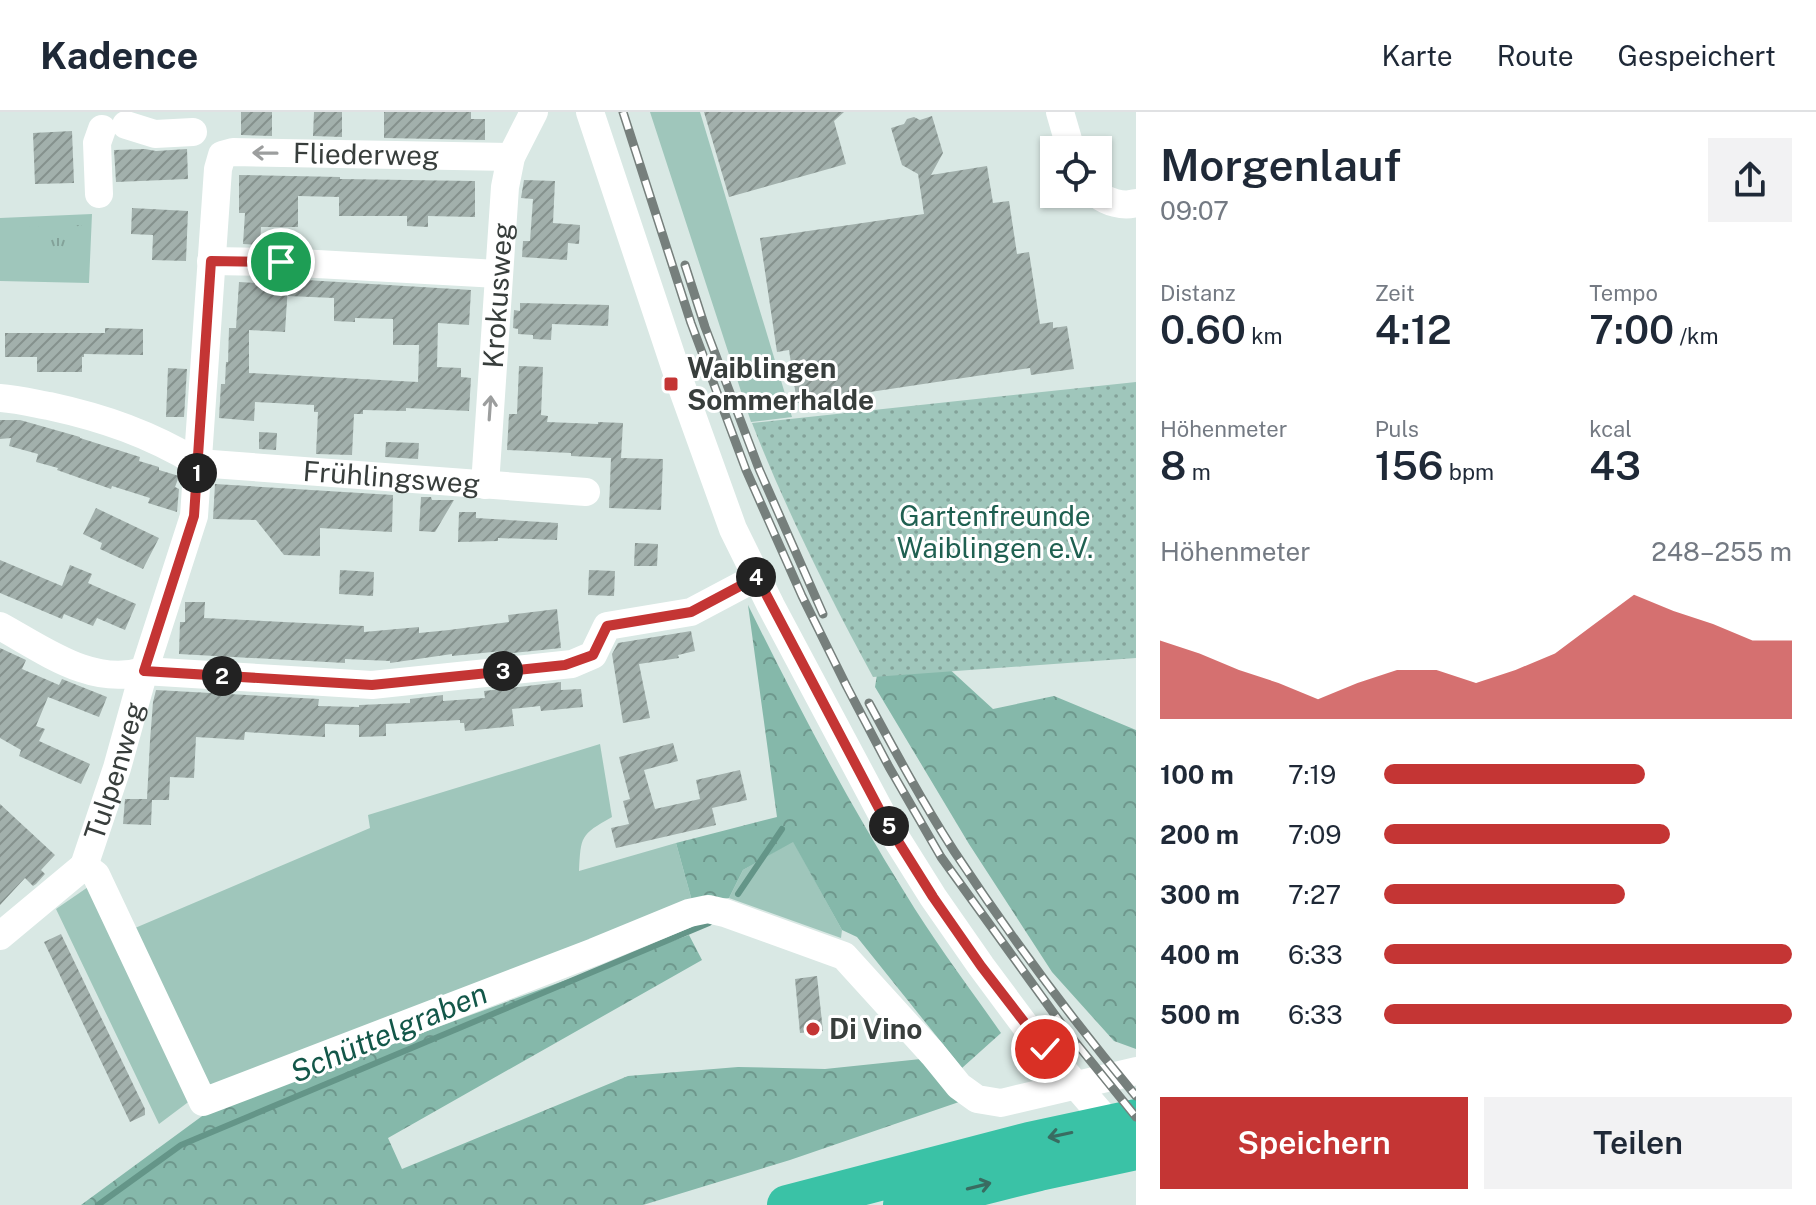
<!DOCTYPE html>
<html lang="de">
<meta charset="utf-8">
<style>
body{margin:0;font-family:"Public Sans",sans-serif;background:#f2f2f3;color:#1f2937;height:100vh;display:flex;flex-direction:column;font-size:30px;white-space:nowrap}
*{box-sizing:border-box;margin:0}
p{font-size:26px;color:#747a83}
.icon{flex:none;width:44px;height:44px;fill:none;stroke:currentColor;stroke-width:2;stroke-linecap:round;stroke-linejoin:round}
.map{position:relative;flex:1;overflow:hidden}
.sheet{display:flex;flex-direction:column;background:#fff;width:680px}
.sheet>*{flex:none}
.controls{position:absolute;left:1040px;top:24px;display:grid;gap:16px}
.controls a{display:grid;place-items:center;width:72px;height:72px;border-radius:0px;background:#fff;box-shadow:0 2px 6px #0004;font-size:40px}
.pin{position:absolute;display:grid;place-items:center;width:68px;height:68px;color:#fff;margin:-34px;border:4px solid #fff;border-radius:50%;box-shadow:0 2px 8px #0007}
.km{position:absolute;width:40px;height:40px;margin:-20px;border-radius:50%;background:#222;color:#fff;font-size:22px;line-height:40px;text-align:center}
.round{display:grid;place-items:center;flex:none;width:84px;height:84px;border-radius:0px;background:#f2f2f3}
.summary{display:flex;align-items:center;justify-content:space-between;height:136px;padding:0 24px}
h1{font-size:44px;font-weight:600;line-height:60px}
.figures{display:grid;grid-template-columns:repeat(3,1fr);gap:12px;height:136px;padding:8px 24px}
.figures div{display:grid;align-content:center}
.figures b{font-size:40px;font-weight:600}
.figures small{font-size:22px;font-weight:400}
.figures p{font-size:22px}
.chart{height:224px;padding:16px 24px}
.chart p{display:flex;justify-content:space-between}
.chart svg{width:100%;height:144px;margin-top:8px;fill:#c43534;opacity:.7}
.primary-button{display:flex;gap:16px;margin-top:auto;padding:16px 24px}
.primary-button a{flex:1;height:92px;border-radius:0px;background:#c43534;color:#fff;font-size:32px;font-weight:600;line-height:92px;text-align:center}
.primary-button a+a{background:#f2f2f3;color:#1f2937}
ul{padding:0 24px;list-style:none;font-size:26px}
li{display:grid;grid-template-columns:128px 96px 1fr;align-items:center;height:60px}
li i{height:20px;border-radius:10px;background:#c43534}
header{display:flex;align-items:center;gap:48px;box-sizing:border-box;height:112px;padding:0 40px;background:#fff;border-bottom:2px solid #e0e1e3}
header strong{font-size:38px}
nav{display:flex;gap:44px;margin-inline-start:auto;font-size:28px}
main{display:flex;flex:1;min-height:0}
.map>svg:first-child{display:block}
.grass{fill:#9fc6bb}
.forest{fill:url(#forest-crowns)}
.park{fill:url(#park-tufts)}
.garden{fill:url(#garden-dots)}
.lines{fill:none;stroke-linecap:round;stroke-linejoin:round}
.stream{stroke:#649588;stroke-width:6}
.building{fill:url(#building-hatch)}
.minor{stroke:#fff;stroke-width:28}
.highway{stroke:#3ac2a6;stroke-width:40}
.rail-casing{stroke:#767f7c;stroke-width:9}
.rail{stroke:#fff;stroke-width:6;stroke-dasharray:18;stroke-linecap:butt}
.oneway{stroke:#9c9e9e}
.oneway2{stroke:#396c61}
.route-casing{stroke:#fff;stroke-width:16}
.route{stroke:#c43534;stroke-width:10}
.poi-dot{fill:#c43534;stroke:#fff;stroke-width:3}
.labels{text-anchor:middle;stroke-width:6;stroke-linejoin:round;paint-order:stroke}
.street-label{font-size:28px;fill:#383e3c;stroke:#fff}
.poi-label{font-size:28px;font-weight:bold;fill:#383e3c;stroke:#fff;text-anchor:start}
.park-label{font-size:28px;fill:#1f6051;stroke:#fff}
.water-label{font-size:30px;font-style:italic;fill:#135749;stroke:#fff}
</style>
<header>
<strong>Kadence</strong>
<nav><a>Karte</a><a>Route</a><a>Gespeichert</a></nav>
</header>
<main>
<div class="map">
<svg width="1136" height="1093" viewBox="0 0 1136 1093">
<defs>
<pattern id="forest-crowns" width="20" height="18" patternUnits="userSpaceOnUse" patternTransform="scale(2)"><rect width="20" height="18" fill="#85b8aa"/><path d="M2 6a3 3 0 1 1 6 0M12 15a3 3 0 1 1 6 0" fill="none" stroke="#6e978c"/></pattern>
<pattern id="park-tufts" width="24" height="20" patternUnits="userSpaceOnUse" patternTransform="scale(2)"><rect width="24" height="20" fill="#9fc6bb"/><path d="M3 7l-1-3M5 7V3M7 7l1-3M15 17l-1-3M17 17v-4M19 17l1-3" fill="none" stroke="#83a299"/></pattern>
<pattern id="garden-dots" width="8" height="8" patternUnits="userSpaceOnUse" patternTransform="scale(2)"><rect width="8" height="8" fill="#9fc6bb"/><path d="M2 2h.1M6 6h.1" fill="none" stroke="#83a299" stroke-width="1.8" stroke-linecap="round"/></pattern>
<pattern id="building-hatch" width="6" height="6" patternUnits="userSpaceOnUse" patternTransform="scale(2)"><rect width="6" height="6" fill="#a2b0ac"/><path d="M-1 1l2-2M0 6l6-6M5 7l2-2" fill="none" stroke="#85918d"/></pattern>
</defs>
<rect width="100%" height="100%" fill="#d9e8e4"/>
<path class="grass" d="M650 0H700L792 305 751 310Z
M92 102 89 171 0 169V106Z
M600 632 612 705C580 723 581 724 579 759L676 731 692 789 223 973 206 972 128 819 370 716 368 703Z
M793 729 842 818 841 826 729 786 743 758Z
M91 773 191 988 159 1012 56 797Z"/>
<path class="forest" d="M748 493C796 591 847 688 905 781 934 829 969 875 1001 921L962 956 857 825 842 818 793 730 743 758 729 786 692 789 676 731 777 705Z
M881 538 934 543 993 597 1054 584 1136 618V937L1114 929 1052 860 969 732 875 575Z
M689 823 702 848 388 1026 402 1057 628 964 738 955 825 957 921 947 959 990 790 1048 643 1093H81L209 999Z"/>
<path class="park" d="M81 113 84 121 85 138C68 147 38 143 21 137L20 120 25 115Z"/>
<path class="garden" d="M1136 270V546L873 565C828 482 786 398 752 311Z"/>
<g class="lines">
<path class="stream" d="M738 782 782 717
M98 1093 181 1033 709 811"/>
</g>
<path class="building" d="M241 0H272V24L241 23Z
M314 0H342V25L313 24Z
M384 0H471V7H485V28L384 26Z
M704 0H844L834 9 846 52 729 85Z
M932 4 943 41 931 63 987 54 993 91 1009 89 1017 142 1029 140 1040 212 1053 210V216L1067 214 1074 257 1031 263 1030 256 797 291 789 238 777 240 760 126 924 102 918 62 902 53 891 16 904 12 907 7 914 5 920 8Z
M72 19 74 71 35 72 33 21Z
M145 37 156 39 187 37 188 67 116 70 114 38Z
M239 63 340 65V67L475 69V105L428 104V115L407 114V104H339V85L298 84V115H261L260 133 243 132 245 101H239Z
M524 68 555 69 553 111 580 113 579 132 568 131 567 148 522 145 523 129H530L533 87 521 86Z
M132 96 188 99 186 149 152 148 153 123 131 122Z
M289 167 471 178 469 213 438 211 437 255 461 256V265L471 266 469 299 406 296V299L363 298V302H354L352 343 316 342 318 300H314V293L255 290 254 309 219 306 221 272H225L226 250H228L229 216H236L239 170 288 173 285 220 249 218V261L418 270 419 233H393V207L355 206V210L334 209V186L288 184Z
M520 191 609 193 608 214 552 212 551 228 533 227V223L518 222V217L513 216 514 198 520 199Z
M105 216 143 217V243L84 242V245H82V260H37V245H5V221H105Z
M519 254 543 255 541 303 548 304 547 310 598 312V310L623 311 621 346 663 347 661 398 609 396 611 346 571 344V341L507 338 509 302H517Z
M168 256 187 257 184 305H166Z
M0 308H20L80 325V326L140 345 139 349 159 355V358L179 364 175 375 179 377 177 400 148 391 150 386 112 374 111 377 57 358 58 356 36 350 38 342 9 334 11 326 0 327Z
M259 320 277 321 276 338 259 337Z
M386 330 419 331 418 347 385 345Z
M215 372 393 383 392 420 320 416V444L284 443 256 408 213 407Z
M421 385H431L432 388H454L435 420 419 419Z
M96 396 159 426 143 457 100 437 102 431 83 422Z
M459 400H476V406L558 411 557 428 498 426V429L458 430Z
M635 431 658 432 657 454H634Z
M0 448 62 474 70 453 92 462 88 471 136 492 125 518 97 506 93 514 64 502 62 507 0 481Z
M340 458 374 460 373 484 339 482Z
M589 458 615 459 614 484 588 483Z
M185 490H205L204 506 364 514V520L419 515V521L449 518 509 510 508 503 557 497 561 536 503 542V539L452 544V542L390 551V549L345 547V551L179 542 180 510H185Z
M691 519 695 539 678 543 679 546 639 552 650 606 623 611 612 542 618 531Z
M0 536 26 548 22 557 59 573 62 567 107 585 99 605 48 585 36 614 45 617 39 629 90 652 81 672 19 644 21 638 0 626Z
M561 570V578L581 577 583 595 541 599 540 594 512 597 514 614 465 619 464 611H460V608L386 612V624L359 625V613L325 612V625L245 620 244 628 196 625 194 666 170 665 169 688H152L151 713 123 712 125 687H147L150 629 153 590 156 578 319 587 318 594 359 595V593L410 591V587L443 583V589L485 586 484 579Z
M673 631 678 649 644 658 655 697 700 687 696 668 740 658 747 688 712 696 716 713 616 736 611 716 629 712 623 689 630 687 619 645Z
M0 692 55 743 41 758 45 762 36 772 33 774 25 766 0 793Z
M61 822 145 997V1003L130 1010 44 830Z
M817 864 823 919 800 921 795 867Z"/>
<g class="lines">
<g class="minor">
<path d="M590 0 680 270 733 417 771 494 886 710 933 785 981 854 1030 920 1119 1023"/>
<path d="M1060 0 1071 38"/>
<path d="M126 13 155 22 193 20"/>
<path d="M99 82 97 31 102 17"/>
<path d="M1097 82C1107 90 1123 95 1136 91"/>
<path d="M211 149 281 150 498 162"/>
<path id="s1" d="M0 286C16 287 33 291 49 294 104 306 150 322 198 351L586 380"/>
<path id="s2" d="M485 373 505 75 511 45 534 0"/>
<path d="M0 514C44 538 92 575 144 559L372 573 572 552 593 543 607 514 691 500 757 465"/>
<path d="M84 754 96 763 203 990 594 840 689 801 708 797 725 801 844 844 933 942 959 974 977 987 1001 991 1136 959"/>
<path id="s3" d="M84 754 117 656 144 559 194 404 218 57 222 43 233 40 511 45"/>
<path d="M0 824 84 754"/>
</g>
<path class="highway" d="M787 1093 1029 1030 1136 1007
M903 1093 1039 1059 1136 1038"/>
<g class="rail-casing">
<path id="rail" d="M623 0 691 211 746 358 802 484 847 575 889 655 941 745 1068 921 1136 1005
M685 153 705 215 759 357 823 502
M869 591C896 641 923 691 954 739 1010 824 1071 906 1136 984"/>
</g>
<use href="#rail" class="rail"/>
</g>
<defs><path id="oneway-shaft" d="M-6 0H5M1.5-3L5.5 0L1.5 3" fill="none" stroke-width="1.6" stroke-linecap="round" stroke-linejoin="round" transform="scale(2)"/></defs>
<g class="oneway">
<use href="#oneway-shaft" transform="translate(265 41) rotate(-179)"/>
<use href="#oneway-shaft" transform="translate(490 296) rotate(-86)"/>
</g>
<g class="oneway2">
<use href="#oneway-shaft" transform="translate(1060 1023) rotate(168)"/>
<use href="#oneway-shaft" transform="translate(979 1074) rotate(-14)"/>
</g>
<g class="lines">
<g class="route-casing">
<path id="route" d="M281 150 211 149 194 404 144 559 372 573 565 553 593 543 607 514 691 500 757 465 886 710 933 785 981 854 1045 937"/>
</g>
<use href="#route" class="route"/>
</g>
<g class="poi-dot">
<rect x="663" y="264" width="16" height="16" rx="4"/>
<circle cx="813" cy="917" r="8"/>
</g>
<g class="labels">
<g class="street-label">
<text dy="10" stroke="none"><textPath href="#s3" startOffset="874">Fliederweg</textPath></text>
<text dy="10" stroke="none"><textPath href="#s2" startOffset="190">Krokusweg</textPath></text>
<text dy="10" stroke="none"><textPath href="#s1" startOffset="404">Frühlingsweg</textPath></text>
<text dy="10" stroke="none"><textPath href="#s3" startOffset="100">Tulpenweg</textPath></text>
</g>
<g class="poi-label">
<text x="687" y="266">Waiblingen<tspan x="687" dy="32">Sommerhalde</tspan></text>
<text x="829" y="927">Di Vino</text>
</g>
<g class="park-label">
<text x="995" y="414">Gartenfreunde<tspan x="995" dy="32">Waiblingen e.V.</tspan></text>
</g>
<g class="water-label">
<text transform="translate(389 921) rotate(-23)" y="10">Schüttelgraben</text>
</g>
</g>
</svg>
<div class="controls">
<a><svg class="icon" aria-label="locate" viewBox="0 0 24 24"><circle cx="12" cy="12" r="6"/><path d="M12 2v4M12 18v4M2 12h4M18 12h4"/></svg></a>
</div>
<div class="pin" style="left:281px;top:150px;background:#1e9e55"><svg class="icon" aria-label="arrive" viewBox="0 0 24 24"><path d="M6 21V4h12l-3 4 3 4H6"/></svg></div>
<div class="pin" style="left:1045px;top:937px;background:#d93025"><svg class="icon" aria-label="check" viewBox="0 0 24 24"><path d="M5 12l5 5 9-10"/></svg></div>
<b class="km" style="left:197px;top:361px">1</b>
<b class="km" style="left:222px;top:564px">2</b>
<b class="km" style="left:503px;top:559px">3</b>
<b class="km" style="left:756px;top:465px">4</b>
<b class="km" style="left:889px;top:714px">5</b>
</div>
<section class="sheet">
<div class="summary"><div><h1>Morgenlauf</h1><p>09:07</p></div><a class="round"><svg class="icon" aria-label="share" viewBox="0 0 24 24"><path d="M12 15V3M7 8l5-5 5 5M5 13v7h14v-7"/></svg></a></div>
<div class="figures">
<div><p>Distanz</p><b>0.60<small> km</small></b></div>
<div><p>Zeit</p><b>4:12</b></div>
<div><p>Tempo</p><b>7:00<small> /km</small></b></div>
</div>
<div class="figures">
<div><p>Höhenmeter</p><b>8<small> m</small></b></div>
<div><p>Puls</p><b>156<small> bpm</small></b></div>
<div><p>kcal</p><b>43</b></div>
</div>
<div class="chart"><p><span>Höhenmeter</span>248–255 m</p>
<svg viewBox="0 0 160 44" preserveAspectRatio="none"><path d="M0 44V20L10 24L20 29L30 33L40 38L50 33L60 29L70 29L80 33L90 29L100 24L110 15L120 6L130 11L140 15L150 20L160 20V44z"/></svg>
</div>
<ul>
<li><b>100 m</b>7:19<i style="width:64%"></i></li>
<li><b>200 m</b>7:09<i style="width:70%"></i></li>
<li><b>300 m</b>7:27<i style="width:59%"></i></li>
<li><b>400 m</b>6:33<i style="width:100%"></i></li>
<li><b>500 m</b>6:33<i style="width:100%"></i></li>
</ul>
<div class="primary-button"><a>Speichern</a><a>Teilen</a></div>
</section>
</main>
